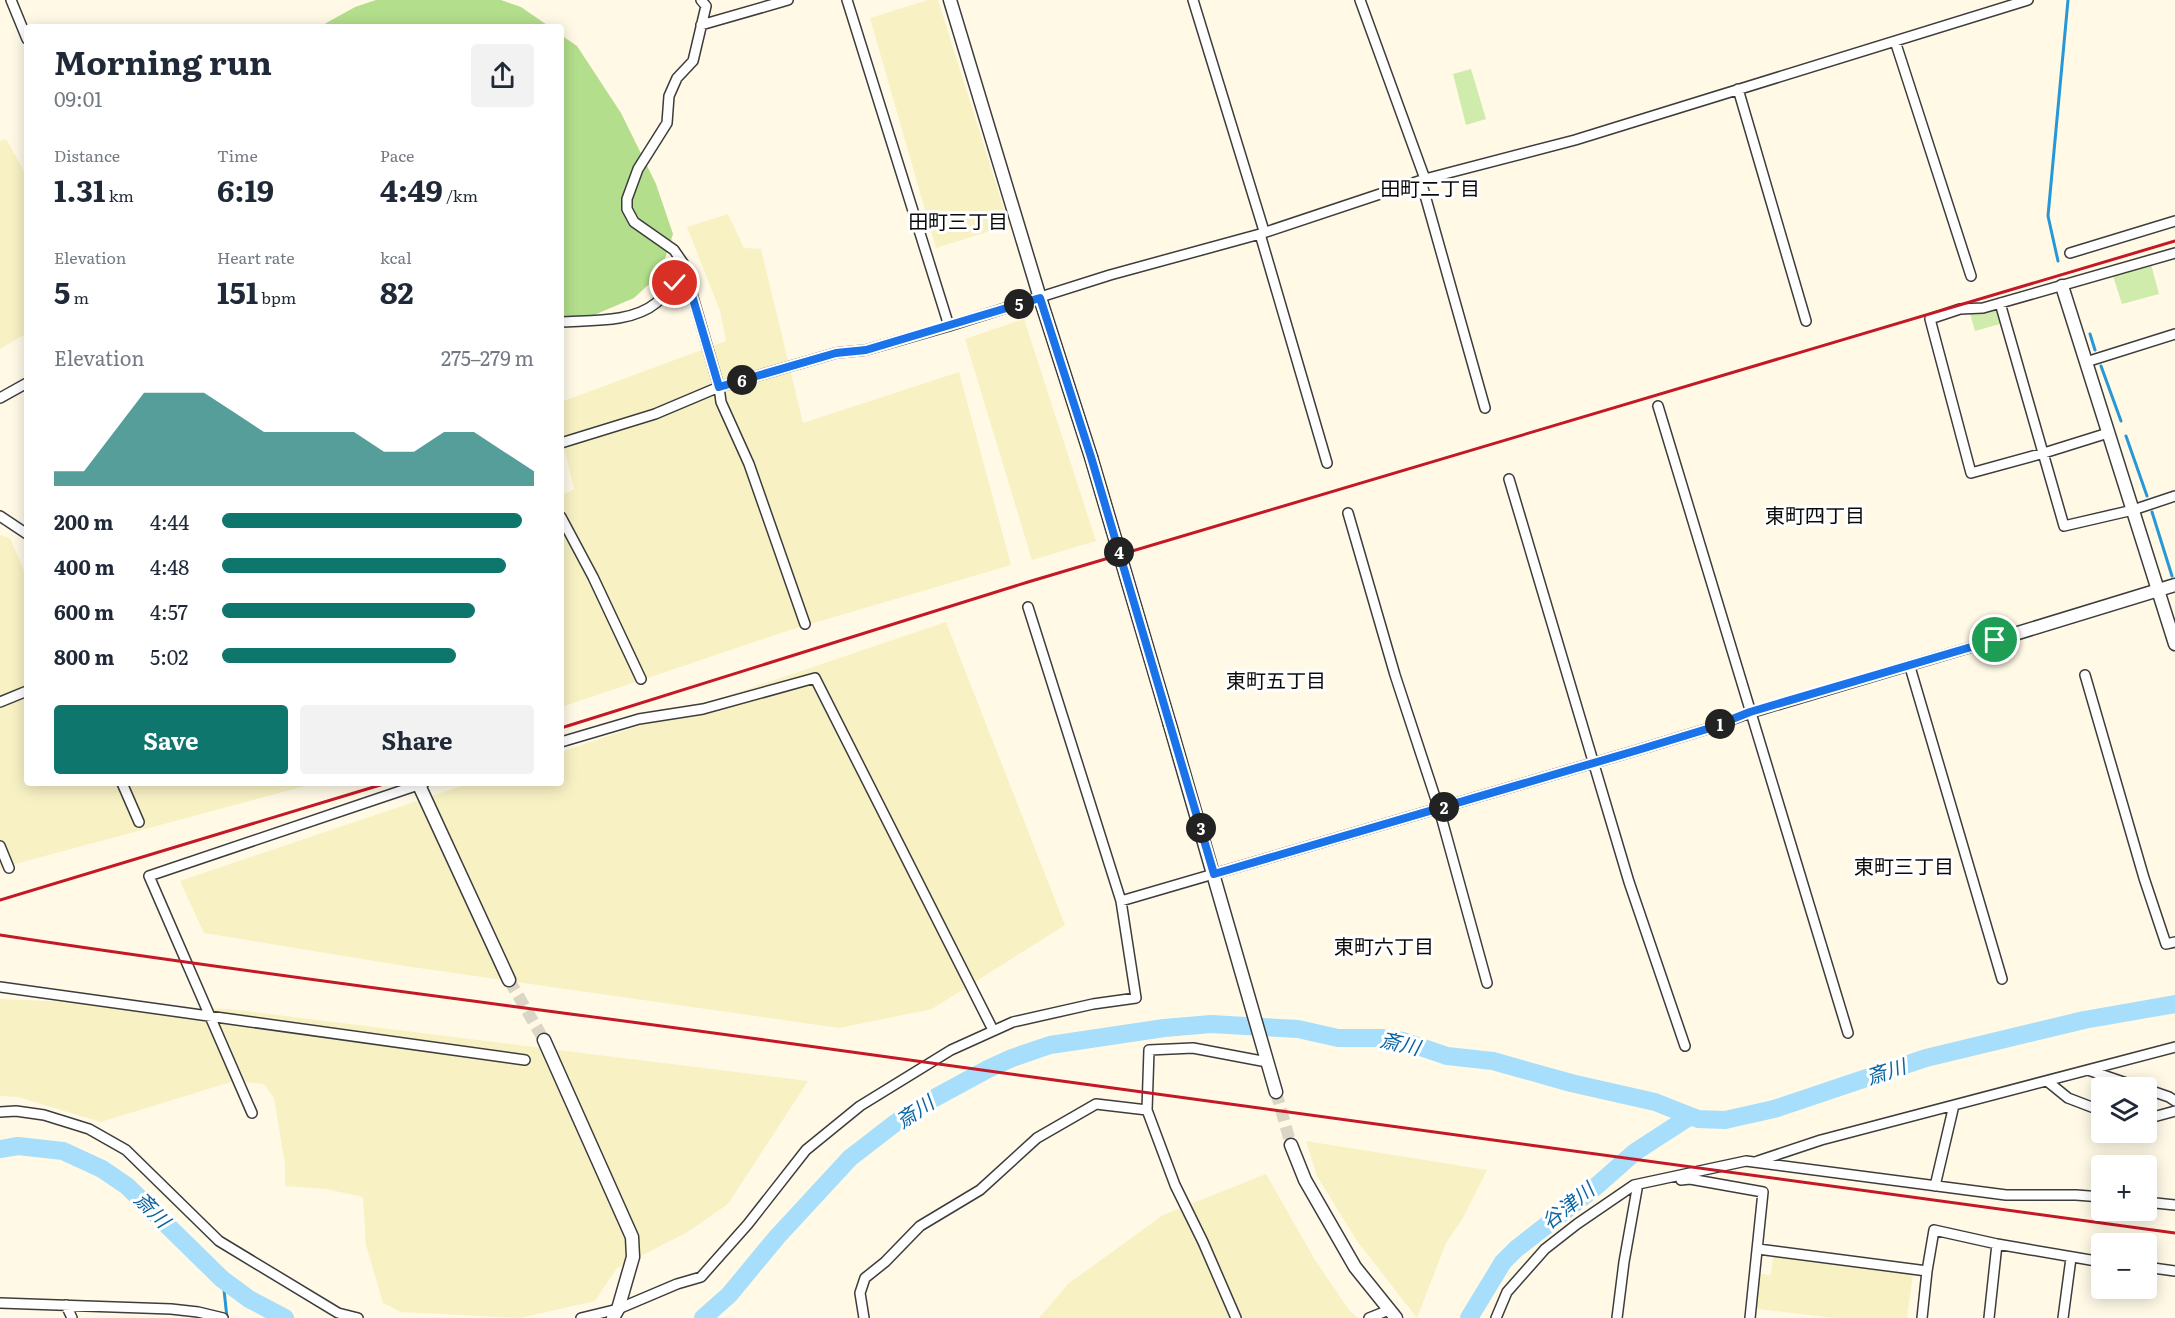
<!DOCTYPE html>
<meta charset="utf-8">
<style>
body{margin:0;font-family:Literata,"Noto Sans JP",serif;background:#f2f2f3;color:#1f2937;height:100vh;display:flex;flex-direction:column;font-size:22px;white-space:nowrap}
*{box-sizing:border-box;margin:0}
p{font-size:20px;color:#747a83}
.icon{flex:none;width:33px;height:33px;fill:none;stroke:currentColor;stroke-width:2;stroke-linecap:round;stroke-linejoin:round}
.map{position:relative;flex:1;overflow:hidden}
.sheet{position:absolute;left:24px;top:24px;width:540px;height:762px;display:flex;flex-direction:column;background:#fff;border-radius:6px;box-shadow:0 3px 15px #0003}
.sheet>*{flex:none}
.buttons{position:absolute;left:2091px;top:1077px;display:grid;gap:12px}
.buttons a{display:grid;place-items:center;width:66px;height:66px;border-radius:6px;background:#fff;box-shadow:0 3px 15px #0003;font-size:30px}
.pin{position:absolute;display:grid;place-items:center;width:51px;height:51px;color:#fff;margin:-26px;border:3px solid #fff;border-radius:50%;box-shadow:0 2px 6px #0007}
.km{position:absolute;width:30px;height:30px;margin:-15px;border-radius:50%;background:#222;color:#fff;font-size:16px;line-height:30px;text-align:center}
.round{display:grid;place-items:center;flex:none;width:63px;height:63px;border-radius:6px;background:#f2f2f3}
.head{display:flex;align-items:center;justify-content:space-between;height:102px;padding:0 30px}
h1{font-size:33px;font-weight:700;line-height:45px}
.stats{display:grid;grid-template-columns:repeat(3,1fr);gap:9px;height:102px;padding:6px 30px}
.stats div{display:grid;align-content:center}
.stats b{font-size:30px;font-weight:700}
.stats small{font-size:16px;font-weight:400}
.stats p{font-size:16px}
.chart{height:168px;padding:12px 30px}
.chart p{display:flex;justify-content:space-between}
.chart svg{width:100%;height:108px;margin-top:6px;fill:#0f766e;opacity:.7}
.action{display:flex;gap:12px;margin-top:auto;padding:12px 30px}
.action a{flex:1;height:69px;border-radius:6px;background:#0f766e;color:#fff;font-size:24px;font-weight:700;line-height:69px;text-align:center}
.action a+a{background:#f2f2f3;color:#1f2937}
ul{padding:0 30px;list-style:none;font-size:20px}
li{display:grid;grid-template-columns:96px 72px 1fr;align-items:center;height:45px}
li i{height:15px;border-radius:8px;background:#0f766e}
.map>svg:first-child{display:block}
.farmland{fill:#f7f1c4}
.green{fill:#d0ecad}
.forest{fill:#b3de8b}
.lines{fill:none;stroke-linecap:round;stroke-linejoin:round}
.stream{stroke:#2797d8;stroke-width:3}
.river{stroke:#a6defb;stroke-width:18}
.tertiary-tunnel{stroke:#dad5c5;stroke-width:12;stroke-dasharray:12 6;stroke-linecap:butt}
.minor-casing{stroke:#3d3d3d;stroke-width:12}
.tertiary-casing{stroke:#3d3d3d;stroke-width:15}
.minor{stroke:#fff;stroke-width:9}
.tertiary{stroke:#fff;stroke-width:12}
.rail{stroke:#c31825;stroke-width:3}
.tertiary-bridge-casing{stroke:#3d3d3d;stroke-width:15;stroke-linecap:butt}
.tertiary-bridge{stroke:#fff;stroke-width:12}
.route-casing{stroke:#fff;stroke-width:12}
.route{stroke:#1a73e8;stroke-width:8}
.labels{text-anchor:middle;stroke-width:6;stroke-linejoin:round;paint-order:stroke}
.neighbourhood-label{font-size:20px;fill:#0a0a0a;stroke:#fff}
.water-label{font-size:20px;font-style:italic;fill:#0b65a3;stroke:#fff}
</style>
<div class="map">
<svg width="2175" height="1318" viewBox="0 0 2175 1318">
<rect width="100%" height="100%" fill="#fff9e6"/>
<path class="farmland" d="M928 0H938L1009 225 936 248 870 18Z
M6 139 24 171H27V333L0 349V141Z
M728 214 744 248 761 249 803 423 959 372 1011 565 790 630 561 707V496L574 489 561 434V402L726 341 720 311 687 227Z
M1024 319 1096 541 1032 560 965 339Z
M0 535 10 538 27 578V783H316L0 868Z
M946 622 1065 925 932 1009 839 1028 405 966 204 933 180 881 470 783H561V752Z
M0 999 229 1009 808 1081 728 1204 686 1233 617 1268 595 1301 520 1318 401 1312 383 1303 366 1245 363 1197 326 1189 285 1186V1164L274 1098 264 1084 234 1081 101 1122 18 1097 0 1096Z
M1306 1141 1487 1170 1463 1218 1446 1243 1417 1318 1357 1241 1317 1176Z
M1266 1174 1315 1260 1349 1310 1358 1318H1039L1068 1284 1163 1215Z
M1773 1257 1913 1274 1907 1318H1834L1750 1308 1754 1273 1771 1275Z"/>
<path class="green" d="M1471 69 1486 119 1466 125 1453 74Z
M2151 264 2159 294 2122 304 2113 276Z
M1996 308 2000 324 1975 331 1970 314Z"/>
<path class="forest" d="M376 0H501L521 7 550 27H319L355 7Z
M561 35 577 46 621 113 656 184 673 234 660 274 634 298 561 329Z"/>
<g class="lines">
<path class="stream" d="M2058 261 2048 216 2068 0
M2090 334 2095 350
M2101 366 2121 421
M2126 436 2147 496
M2152 512 2172 576
M223 1280 227 1318"/>
<path class="river" d="M0 1149 18 1146 63 1151 102 1169 127 1186 222 1279 249 1299 285 1318
M703 1318 729 1295 777 1237 850 1158 894 1124 929 1101 988 1069 1012 1058 1050 1045 1164 1028 1211 1024 1298 1029 1338 1038H1381L1403 1041 1447 1056 1493 1061 1571 1083 1655 1102 1698 1119 1725 1120 1774 1109 1926 1058 2084 1020 2175 1004
M1469 1318 1503 1262 1516 1249 1593 1189 1635 1152 1689 1117"/>
<path class="tertiary-tunnel" d="M509 980 544 1040
M1276 1092 1291 1145"/>
<g class="minor-casing">
<path id="minor" d="M11 0 27 39
M701 0 706 6 693 61 677 78 669 96 667 123 638 169 627 199V209L634 222 674 250 683 263 719 387 721 402 749 464 805 624
M847 0 949 326
M1193 0 1264 231
M1360 0 1425 179
M701 25 788 0
M1895 41 1971 276
M1738 89 1806 321
M1421 181 1485 408
M1260 234 1327 463
M2070 253 2175 221
M2000 303 2064 526 2133 510 2175 496
M561 322C590 320 632 323 656 303 667 294 676 282 685 272
M2086 362 2175 334
M0 398 27 383
M1658 406 1848 1033
M2108 433 2044 453 1971 473 1930 319 1960 309 1983 308 2175 253
M561 443 655 414 719 387 836 353 866 350 949 326 1110 275 1260 234 1425 179 1575 140 2028 0
M1509 479 1629 882 1685 1046
M1348 513 1395 675 1439 809 1487 983
M0 516 27 534
M561 517 593 577 641 679
M1910 667 2002 979
M2085 675 2144 878 2166 944 2175 942
M0 702 27 691
M561 742 639 719 703 709 815 678 993 1030
M122 783 139 822
M0 846 9 868
M1121 901 1638 750 1707 729 1750 713 1995 640
M0 987 525 1060
M2088 1070 2141 1088
M2047 1081 2068 1098 2102 1111
M2146 1089 2169 1097 2175 1101
M0 1112 16 1111 44 1115 89 1129 126 1150 219 1241 338 1313 358 1318
M252 1113 149 876 424 783
M2146 1119 2175 1111
M1758 1161 1821 1140 2175 1047
M1681 1180 1690 1179 1763 1192 1750 1318
M1935 1186 1954 1105
M2146 1202 2175 1205
M1758 1249 1927 1271
M2146 1267 2175 1271
M0 1303 171 1309 198 1312 223 1318
M66 1305 72 1318
M581 1318 618 1309 677 1284 701 1277 748 1224 806 1150 860 1106 951 1050 1013 1022 1093 1004 1136 998 1121 901 1028 607
M864 1318 860 1293 865 1278 885 1262 920 1226 980 1190 1037 1138 1096 1104 1147 1110
M1236 1318 1203 1242 1175 1185 1147 1110 1149 1050 1193 1048 1267 1062
M1369 1318 1389 1310
M1496 1318 1507 1292 1545 1249 1577 1224 1634 1185 1746 1161 2006 1195H2076L2102 1197
M1617 1318 1624 1262 1637 1189 1634 1185
M1922 1318 1927 1271 1934 1230 1997 1244 2102 1262
M1989 1318 1997 1244
M2063 1318 2071 1258"/>
</g>
<g class="tertiary-casing">
<path id="tertiary" d="M950 0 1040 298 1091 457
M2062 286 2175 644
M1995 640 2175 585
M1170 725 1276 1092
M418 783 509 980
M544 1040 632 1237 633 1257 618 1309 613 1318
M1291 1145 1305 1180 1355 1267 1396 1318"/>
</g>
<use href="#minor" class="minor"/>
<use href="#tertiary" class="tertiary"/>
<path class="rail" d="M561 728 1028 582 2175 241
M0 900 387 783
M0 935C254 974 510 1005 765 1040 1235 1105 1705 1171 2175 1233"/>
<g class="tertiary-bridge-casing">
<path id="tertiary-bridge" d="M1091 457 1170 725"/>
</g>
<use href="#tertiary-bridge" class="tertiary-bridge"/>
</g>
<g class="lines">
<g class="route-casing">
<path id="route" d="M675 283 685 272 719 387 836 353 866 350 1040 298 1091 457 1214 874 1638 750 1707 729 1750 712 1995 640"/>
</g>
<use href="#route" class="route"/>
</g>
<g class="labels">
<g class="neighbourhood-label">
<text x="1430" y="196">田町二丁目</text>
<text x="958" y="229">田町三丁目</text>
<text x="1815" y="523">東町四丁目</text>
<text x="1276" y="688">東町五丁目</text>
<text x="1904" y="874">東町三丁目</text>
<text x="1384" y="954">東町六丁目</text>
</g>
<g class="water-label">
<text transform="translate(1400 1044) rotate(13)" y="7">斎川</text>
<text transform="translate(1886 1072) rotate(-18)" y="7">斎川</text>
<text transform="translate(915 1112) rotate(-34)" y="7">斎川</text>
<text transform="translate(1568 1206) rotate(-39)" y="7">谷津川</text>
<text transform="translate(152 1210) rotate(45)" y="7">斎川</text>
</g>
</g>
</svg>
<div class="buttons">
<a><svg class="icon" aria-label="layers" viewBox="0 0 24 24"><path d="M12 4l9 5-9 5-9-5zM3 14l9 5 9-5"/></svg></a>
<a>+</a>
<a>−</a>
</div>
<div class="pin" style="left:1995px;top:640px;background:#1e9e55"><svg class="icon" aria-label="arrive" viewBox="0 0 24 24"><path d="M6 21V4h12l-3 4 3 4H6"/></svg></div>
<div class="pin" style="left:675px;top:283px;background:#d93025"><svg class="icon" aria-label="check" viewBox="0 0 24 24"><path d="M5 12l5 5 9-10"/></svg></div>
<b class="km" style="left:1720px;top:724px">1</b>
<b class="km" style="left:1444px;top:807px">2</b>
<b class="km" style="left:1201px;top:828px">3</b>
<b class="km" style="left:1119px;top:552px">4</b>
<b class="km" style="left:1019px;top:304px">5</b>
<b class="km" style="left:742px;top:380px">6</b>
<section class="sheet">
<div class="head"><div><h1>Morning run</h1><p>09:01</p></div><a class="round"><svg class="icon" aria-label="share" viewBox="0 0 24 24"><path d="M12 15V3M7 8l5-5 5 5M5 13v7h14v-7"/></svg></a></div>
<div class="stats">
<div><p>Distance</p><b>1.31<small> km</small></b></div>
<div><p>Time</p><b>6:19</b></div>
<div><p>Pace</p><b>4:49<small> /km</small></b></div>
</div>
<div class="stats">
<div><p>Elevation</p><b>5<small> m</small></b></div>
<div><p>Heart rate</p><b>151<small> bpm</small></b></div>
<div><p>kcal</p><b>82</b></div>
</div>
<div class="chart"><p><span>Elevation</span>275–279 m</p>
<svg viewBox="0 0 160 44" preserveAspectRatio="none"><path d="M0 44V38L10 38L20 22L30 6L40 6L50 6L60 14L70 22L80 22L90 22L100 22L110 30L120 30L130 22L140 22L150 30L160 38V44z"/></svg>
</div>
<ul>
<li><b>200 m</b>4:44<i style="width:96%"></i></li>
<li><b>400 m</b>4:48<i style="width:91%"></i></li>
<li><b>600 m</b>4:57<i style="width:81%"></i></li>
<li><b>800 m</b>5:02<i style="width:75%"></i></li>
</ul>
<div class="action"><a>Save</a><a>Share</a></div>
</section>
</div>
